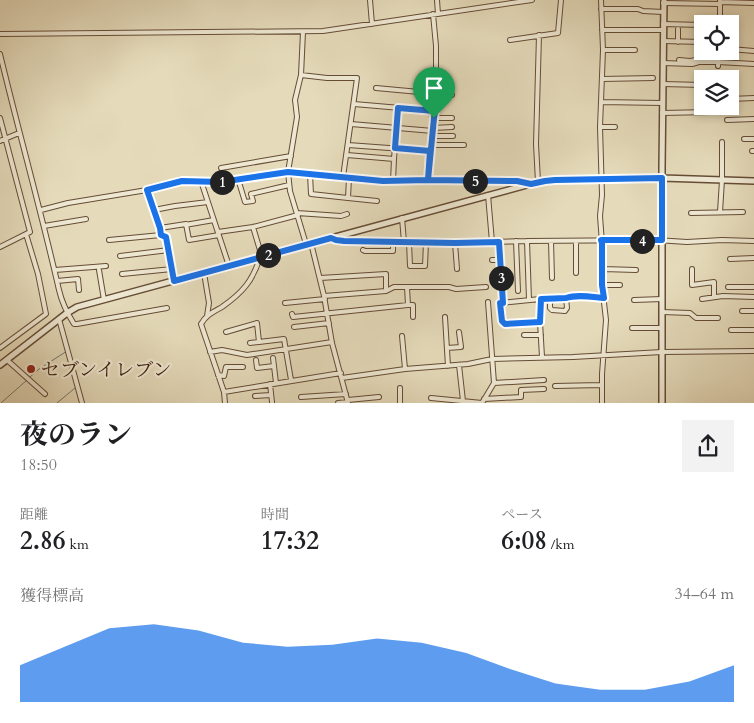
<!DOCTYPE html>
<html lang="ja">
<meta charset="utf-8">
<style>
body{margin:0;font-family:Cardo,"Noto Serif JP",serif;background:#f2f2f2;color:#202124;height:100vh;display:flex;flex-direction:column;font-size:19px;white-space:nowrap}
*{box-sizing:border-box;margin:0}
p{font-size:16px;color:#757577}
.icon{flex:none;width:28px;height:28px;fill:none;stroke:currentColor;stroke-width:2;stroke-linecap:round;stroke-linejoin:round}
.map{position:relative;height:403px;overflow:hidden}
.drawer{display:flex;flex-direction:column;background:#fff;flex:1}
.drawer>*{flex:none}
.tools{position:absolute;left:694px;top:15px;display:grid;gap:10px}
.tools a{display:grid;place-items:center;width:45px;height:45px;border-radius:0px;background:#fff;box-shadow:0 2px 8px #0003;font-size:25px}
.pin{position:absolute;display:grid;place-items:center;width:42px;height:42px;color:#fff;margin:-51px -21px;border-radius:50% 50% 50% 0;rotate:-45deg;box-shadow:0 0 5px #0007}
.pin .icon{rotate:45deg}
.km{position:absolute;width:25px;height:25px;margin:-12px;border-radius:50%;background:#222;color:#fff;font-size:14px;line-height:25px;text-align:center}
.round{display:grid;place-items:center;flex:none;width:52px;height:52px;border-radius:0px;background:#f2f2f2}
.headline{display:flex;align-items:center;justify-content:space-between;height:85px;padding:0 20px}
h1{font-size:28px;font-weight:700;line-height:38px}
.figures{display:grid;grid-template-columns:repeat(3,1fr);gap:8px;height:85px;padding:5px 20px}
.figures div{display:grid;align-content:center}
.figures b{font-size:25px;font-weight:700}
.figures small{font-size:14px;font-weight:400}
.figures p{font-size:14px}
.chart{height:140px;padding:10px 20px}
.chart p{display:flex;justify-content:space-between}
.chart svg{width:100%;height:90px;margin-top:5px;fill:#1a73e8;opacity:.7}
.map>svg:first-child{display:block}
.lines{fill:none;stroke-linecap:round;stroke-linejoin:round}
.stream{stroke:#727b6d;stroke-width:1}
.minor-casing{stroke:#664c36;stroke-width:6}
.tertiary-casing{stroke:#664c36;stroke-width:8}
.minor{stroke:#eee8d3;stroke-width:4}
.tertiary{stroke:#eee8d3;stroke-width:5}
.route-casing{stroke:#fff;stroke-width:10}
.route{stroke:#1a73e8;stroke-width:6}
.poi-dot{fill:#8f2418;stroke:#eee8d3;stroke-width:2}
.labels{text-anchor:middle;stroke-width:4.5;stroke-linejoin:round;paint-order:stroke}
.poi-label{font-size:19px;fill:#3c1c09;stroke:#eee8d3;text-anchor:start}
</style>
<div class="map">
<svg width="754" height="403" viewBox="0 0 754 403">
<rect width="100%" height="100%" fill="#e5dbbb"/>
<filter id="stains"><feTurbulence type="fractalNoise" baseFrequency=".004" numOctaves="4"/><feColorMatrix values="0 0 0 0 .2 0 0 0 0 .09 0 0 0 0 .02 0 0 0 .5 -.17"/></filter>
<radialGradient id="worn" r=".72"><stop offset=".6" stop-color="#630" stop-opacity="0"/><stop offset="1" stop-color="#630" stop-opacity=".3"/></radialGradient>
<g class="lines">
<path class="stream" d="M30 377 39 369 67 351
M1 403 27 380
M57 403 75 388"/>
<g class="minor-casing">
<path id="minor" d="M370 0 372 24
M437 0 438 14
M601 0 603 50 600 127 602 195 600 216 602 243V285L606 320 602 374V403
M720 2 754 3
M663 3 720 4
M601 9H638L643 11 663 12
M663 24 702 25
M720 24V1
M602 30H663
M303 32 301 75 295 100 297 117 288 172 290 191 306 244
M0 34 323 31 532 0
M510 40 558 33 561 0
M663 41 702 42
M678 42V29
M697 42 698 24
M730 49 754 51
M603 50H635
M0 54C19 133 41 211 59 290 62 303 67 313 74 324H77L167 308
M679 60 690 61 696 60 699 62
M663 63 692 64 699 62H718L754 64
M718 66 719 51
M301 75 327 78H357L343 177
M602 79 653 78
M663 84 702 85
M376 88 452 95
M730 99 754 98
M601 102 662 103
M354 104 435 111
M662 113 710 112
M0 118 30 232 0 247
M434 118H452
M727 120 754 119
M351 124 433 131
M600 127H615
M433 128 452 127
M432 136H453
M744 139H754
M0 141 19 133
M348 145 430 151
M431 145H464
M752 151H754
M347 155 394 159 398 108
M221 168 291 156
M310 174 311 194 348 198 349 178
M238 179 245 202 253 201 251 194 289 185
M201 181 229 266
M393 181 394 159
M428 181 436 95V46L433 14
M538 182 536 144 539 35
M147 190 160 228 186 224 189 240 219 235
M488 195 492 242
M348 198 377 201
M41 210 68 203 147 190 182 181 221 182 288 172 383 181H517L529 183
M154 210 175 206 208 202
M720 212 722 180V142
M297 213 341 216 347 214
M691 213 743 212
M402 218 404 242
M185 225 214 220
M44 226 86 219
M253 227 262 257
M160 228 161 235 166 237 174 281
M218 232 253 227 298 215
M332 238 336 240 344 241 455 243 527 241 656 240 687 242 722 240 754 241
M109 240 161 235
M516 241 518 291
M527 241 529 300
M551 241 552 278
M409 242 410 266H425L426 242
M499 242 503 303
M311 243 324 296 332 343 348 403
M455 243 457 269
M363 250 365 251H393V242
M120 256 169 250
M730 259 754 258
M492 260H500
M603 269 636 270
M692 269V285L714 282V297
M55 270 106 266
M99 270 104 300
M204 273 209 303 207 316
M576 273V241
M122 274 172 269
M320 278 386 274V291
M57 281 78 279 79 290
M602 285H620
M728 287H754
M324 296 386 291 394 287H407
M550 298V308L552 310 565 311 567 308 566 298
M541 299 540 322 542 357
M702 299 723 296 754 297
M634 300 662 299
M285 303 325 299
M408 305H413V317
M742 311H754
M662 312 690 313 696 318H718
M292 314 293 317 408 305 407 287H449L456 289 486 287
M445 317 448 366
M59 319 82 403
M540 322 505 323 502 321 500 303 550 298H566L568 297 604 298
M294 327 329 323
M632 328H662
M731 330H754
M226 332 257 323 259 342 284 339 291 380
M524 335H541
M402 336 405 369
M250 343 259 342
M0 348 46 314 38 274 26 234
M447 348 461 347 459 332
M210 352 222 350 247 355 332 342
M273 358 274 366
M7 360 45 394
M256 360 257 368 274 366 276 383
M459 365 463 401
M218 375 224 376 226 367H243
M342 378 405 369 468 364 492 359 573 357 662 352 754 351
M494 383 544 380
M270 384 272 402
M555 386 601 385
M400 388V403
M224 392 341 373
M255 396 271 395
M301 397 346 394
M431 398 482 403
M484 399 521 397V390L544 389
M348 400 379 397
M225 403 224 392 201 324C206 315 213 312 222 307 242 293 253 281 260 257
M338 403 348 402
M482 403 494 383 488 302"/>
</g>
<g class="tertiary-casing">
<path id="tertiary" d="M0 365 67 313 77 307 538 182 555 180 662 178 754 181
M662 403V167L664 0"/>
</g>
<use href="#minor" class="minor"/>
<use href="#tertiary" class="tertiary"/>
</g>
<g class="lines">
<g class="route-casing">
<path id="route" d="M434 118 428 180 383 181 288 172 221 182 182 181 147 190 160 228 161 235 166 237 174 281 331 238 336 240 344 241 455 243 499 242 503 303H500L502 321 505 324 540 322 541 299 566 298C577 294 592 297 604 298L602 285V243L601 240H662V178L555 180 545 181 531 184 517 181 428 180 430 151 395 148 398 108 435 111 434 118"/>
</g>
<use href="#route" class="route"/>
</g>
<circle class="poi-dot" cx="31" cy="369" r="5"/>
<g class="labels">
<g class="poi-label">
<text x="41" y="376">セブンイレブン</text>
</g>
</g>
<rect width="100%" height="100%" filter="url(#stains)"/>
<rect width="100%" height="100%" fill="url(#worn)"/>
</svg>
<div class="tools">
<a><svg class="icon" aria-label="locate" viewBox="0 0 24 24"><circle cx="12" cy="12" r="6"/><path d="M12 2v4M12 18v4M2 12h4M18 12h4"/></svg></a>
<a><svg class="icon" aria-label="layers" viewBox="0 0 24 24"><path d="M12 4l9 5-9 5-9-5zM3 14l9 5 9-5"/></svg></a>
</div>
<div class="pin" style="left:434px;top:118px;background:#1e9e55"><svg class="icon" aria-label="arrive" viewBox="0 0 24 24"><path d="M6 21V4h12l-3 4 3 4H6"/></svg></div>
<b class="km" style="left:222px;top:182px">1</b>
<b class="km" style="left:268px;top:255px">2</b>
<b class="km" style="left:501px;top:278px">3</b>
<b class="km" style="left:642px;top:241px">4</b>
<b class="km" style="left:475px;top:181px">5</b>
</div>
<section class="drawer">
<div class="headline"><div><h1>夜のラン</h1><p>18:50</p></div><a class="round"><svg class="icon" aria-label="share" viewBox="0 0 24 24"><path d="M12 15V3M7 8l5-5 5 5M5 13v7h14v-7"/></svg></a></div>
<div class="figures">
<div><p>距離</p><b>2.86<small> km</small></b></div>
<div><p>時間</p><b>17:32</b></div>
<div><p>ペース</p><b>6:08<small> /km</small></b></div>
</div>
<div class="chart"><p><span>獲得標高</span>34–64 m</p>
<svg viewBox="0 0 160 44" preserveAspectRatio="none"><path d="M0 44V26L10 17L20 8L30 6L40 9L50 15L60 17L70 16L80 13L90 15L100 20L110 28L120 35L130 38L140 38L150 34L160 26V44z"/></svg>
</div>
</section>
